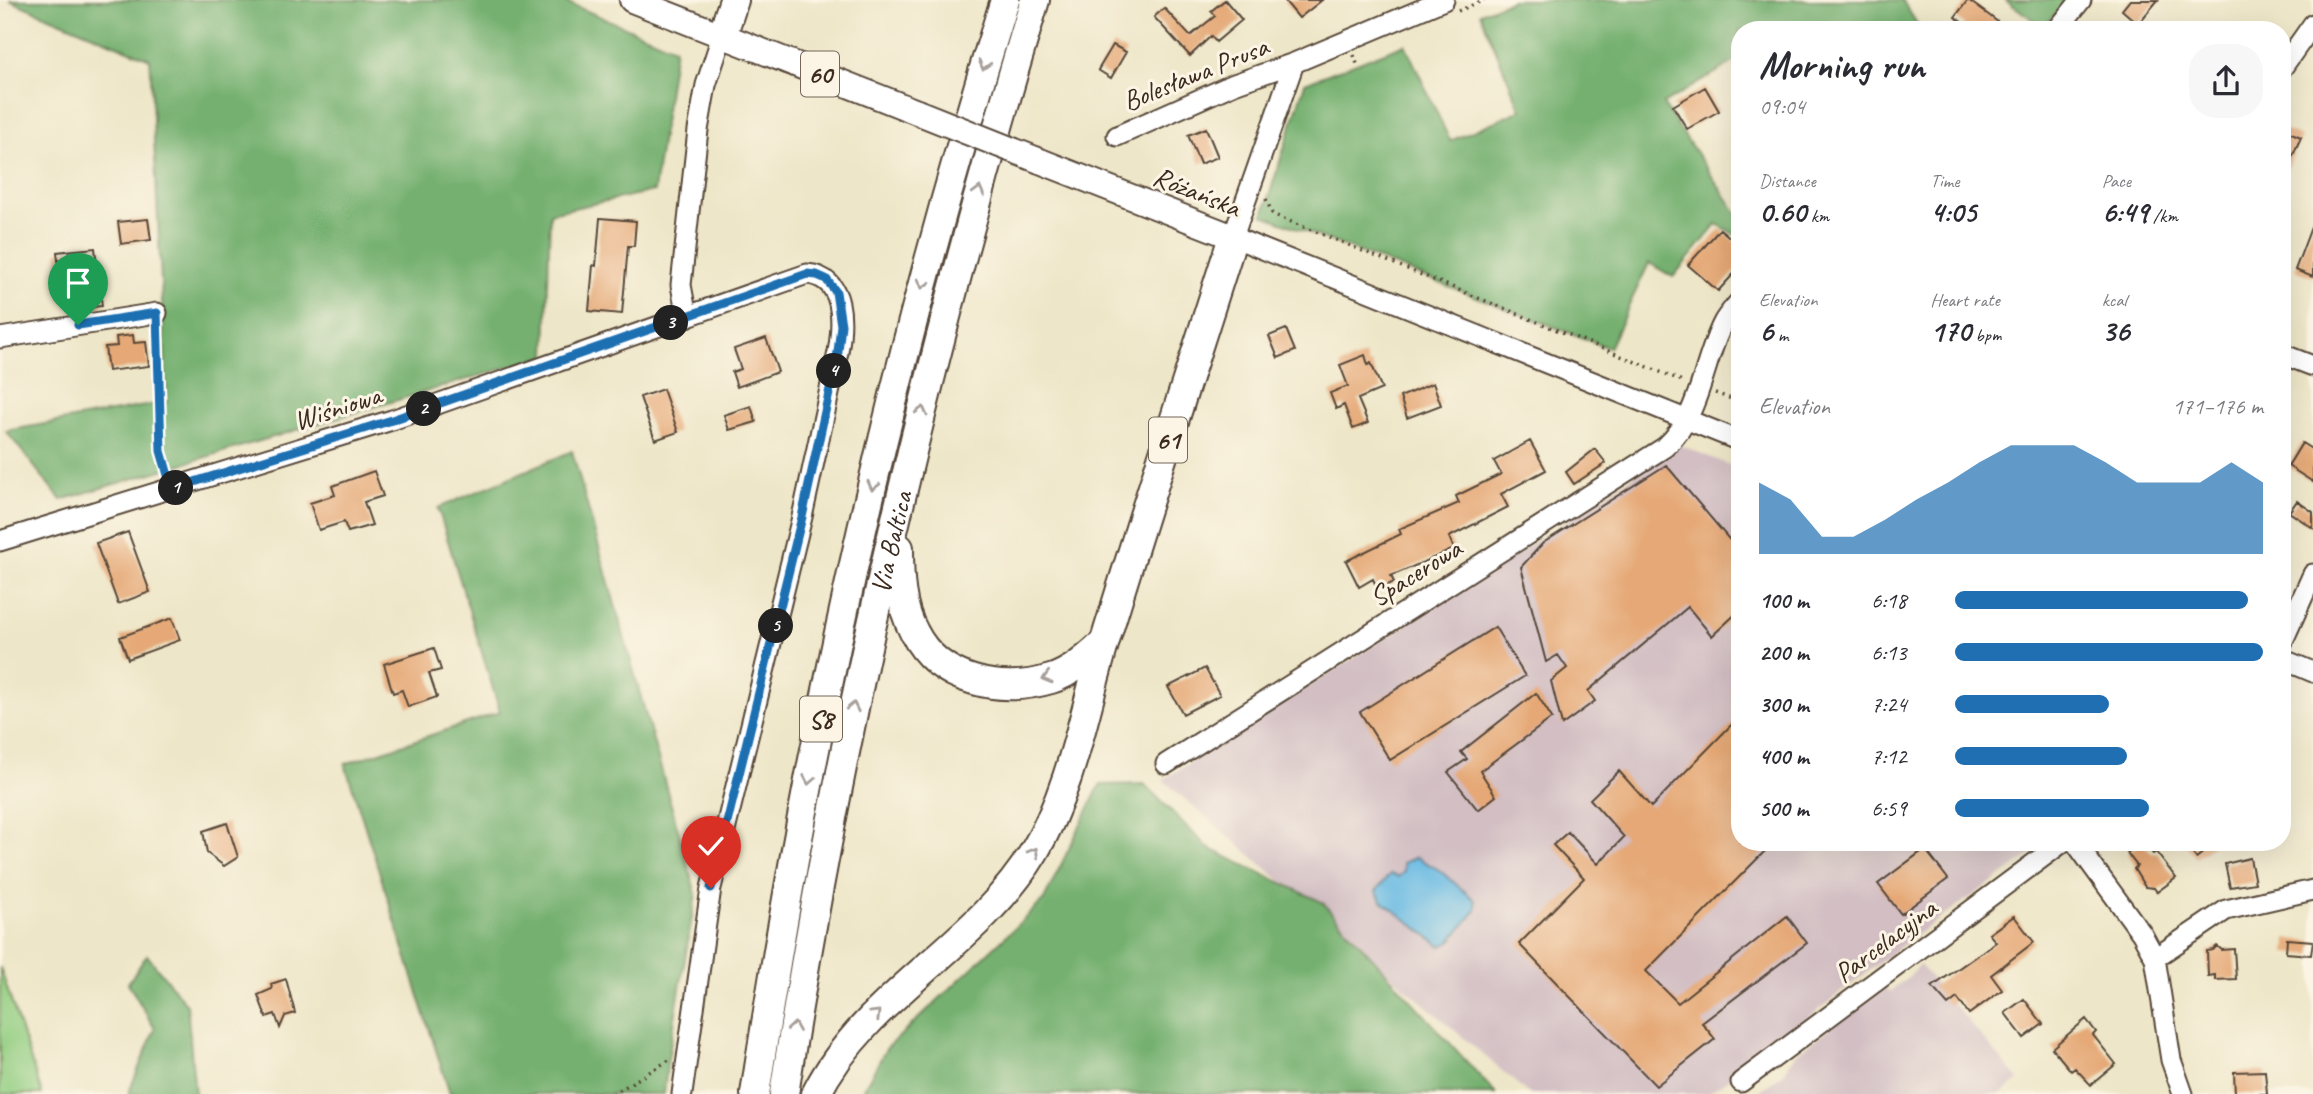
<!DOCTYPE html>
<meta charset="utf-8">
<style>
body{margin:0;font-family:Caveat,sans-serif;background:#f7f7f7;color:#2b2b33;height:100vh;display:flex;flex-direction:column;font-size:26px;white-space:nowrap}
*{box-sizing:border-box;margin:0}
p{font-size:23px;color:#7c7c81}
.icon{flex:none;width:38px;height:38px;fill:none;stroke:currentColor;stroke-width:2;stroke-linecap:round;stroke-linejoin:round}
.map{position:relative;flex:1;overflow:hidden}
.details{position:absolute;left:1731px;top:21px;width:560px;height:830px;display:flex;flex-direction:column;background:#fff;border-radius:28px;box-shadow:0 7px 28px #0002}
.details>*{flex:none}
.pin{position:absolute;display:grid;place-items:center;width:60px;height:60px;color:#fff;margin:-72px -30px;border-radius:50% 50% 50% 0;rotate:-45deg;box-shadow:0 0 7px #0007}
.pin .icon{rotate:45deg}
.km{position:absolute;width:35px;height:35px;margin:-18px;border-radius:50%;background:#222;color:#fff;font-size:19px;line-height:35px;text-align:center}
.round{display:grid;place-items:center;flex:none;width:74px;height:74px;border-radius:28px;background:#f7f7f7}
.headline{display:flex;align-items:center;justify-content:space-between;height:119px;padding:0 28px}
h1{font-size:38px;font-weight:800;line-height:52px}
.stats{display:grid;grid-template-columns:repeat(3,1fr);gap:10px;height:119px;padding:7px 28px}
.stats div{display:grid;align-content:center}
.stats b{font-size:30px;font-weight:800}
.stats small{font-size:19px;font-weight:400}
.stats p{font-size:19px}
.chart{height:196px;padding:14px 28px}
.chart p{display:flex;justify-content:space-between}
.chart svg{width:100%;height:126px;margin-top:7px;fill:#1f6fb2;opacity:.7}
ul{padding:0 28px;list-style:none;font-size:23px}
li{display:grid;grid-template-columns:112px 84px 1fr;align-items:center;height:52px}
li i{height:18px;border-radius:9px;background:#1f6fb2}
.map>svg:first-child{display:block}
.industrial{fill:#d2bec3}
.green{fill:#92cd81;stroke:#667c50;stroke-width:2}
.forest{fill:#75b06f;stroke:#586d46;stroke-width:2}
.water{fill:#67bae3;stroke:#517280;stroke-width:2}
.building{fill:#e5a876}
.lines{fill:none;stroke-linecap:round;stroke-linejoin:round}
.minor-casing{stroke:#564638;stroke-width:23}
.major-casing{stroke:#564638;stroke-width:28}
.highway-casing{stroke:#564638;stroke-width:32}
.path{stroke:#564638;stroke-width:3.5;stroke-dasharray:2 5;stroke-linecap:butt}
.minor{stroke:#fff;stroke-width:19}
.major{stroke:#fff;stroke-width:24}
.highway{stroke:#fff;stroke-width:28}
.major-bridge-casing{stroke:#564638;stroke-width:28;stroke-linecap:butt}
.major-bridge{stroke:#fff;stroke-width:24}
.oneway{stroke:#a79f9a}
.route-casing{stroke:#fff;stroke-width:14}
.route{stroke:#1f6fb2;stroke-width:9}
.labels{text-anchor:middle;stroke-width:6;stroke-linejoin:round;paint-order:stroke}
.shield{fill:#fcf5e5;stroke:#75675a;stroke-width:2}
.shield-label{font-size:26px;font-weight:bold;fill:#3b2a1e}
.street-label{font-size:28px;fill:#3b2a1e;stroke:#fcf5e5}
</style>
<div class="map">
<svg width="2313" height="1094" viewBox="0 0 2313 1094">
<rect width="100%" height="100%" fill="#fcf5e5"/>
<filter id="ink" filterUnits="userSpaceOnUse"><feTurbulence type="fractalNoise" baseFrequency=".0143" numOctaves="2"/><feDisplacementMap in="SourceGraphic" scale="14" xChannelSelector="R" yChannelSelector="G"/><feConvolveMatrix kernelMatrix="1 2 1 2 8 2 1 2 1" color-interpolation-filters="sRGB"/></filter>
<filter id="wash" filterUnits="userSpaceOnUse"><feTurbulence type="fractalNoise" baseFrequency=".00686" numOctaves="4" result="noise"/><feDisplacementMap in="SourceGraphic" scale="28" xChannelSelector="R" yChannelSelector="G"/><feGaussianBlur stdDeviation="1.57" result="paint"/><feColorMatrix in="noise" values="0 0 0 0 0 0 0 0 0 0 0 0 0 0 0 0 0 1.4 0 .05"/><feComposite in="paint" operator="in"/></filter>
<g filter="url(#wash)">
<rect width="100%" height="100%" fill="#eee6c8"/>
<path class="industrial" d="M1680 445 1739 469 1740 842H2049L1905 943 1734 1075 1707 1094H1529L1163 780 1515 555Z
M1919 964 2019 1080 2000 1094H1756L1785 1072 1795 1054 1885 988 1890 992 1910 976Z"/>
<path class="green" d="M0 967 42 1094H0Z"/>
<path class="forest" d="M9 0H561L675 48 654 191 550 213 546 356 61 500 6 431 167 402 150 59Z
M1512 0H1902L1921 30H1740L1739 59 1663 104 1739 216V237L1717 224 1673 277 1649 263 1609 348 1263 215 1305 83 1405 44 1450 141 1521 110 1480 13Z
M2005 0H2068L2044 27Z
M572 451 696 894 667 1065 664 1094H450L345 764 500 712 438 508Z
M1144 784 1208 848 1322 902 1496 1094H861L886 1049 1044 900 1100 785Z
M147 955 187 1005 195 1094H128L155 1029 128 983Z"/>
<path class="water" d="M1416 857 1439 870 1475 900 1476 910 1449 943 1441 946 1382 901 1376 891 1390 874 1398 877 1404 872 1403 863Z"/>
<g id="blocks">
<path class="building" d="M1225 0 1242 20 1216 42 1211 36 1190 56 1154 17 1164 8 1190 36 1215 16 1211 11Z
M1284 0H1322L1299 18Z
M1968 0 1990 16 2008 30H1964L1963 23 1955 17Z
M2130 0H2158L2138 24 2122 10Z
M1113 45 1126 52 1111 78 1098 70Z
M1705 87 1719 111 1687 129 1673 106Z
M1206 128 1218 157 1200 164 1188 135Z
M2282 129 2301 137 2282 180Z
M600 218 636 221 634 246H628L622 314 589 311 593 265 596 266Z
M148 219 151 240 121 244 118 222Z
M2313 222V277L2295 270Z
M1720 229 1740 246V267L1718 291 1688 265Z
M95 248 102 306 79 308 78 300 63 301 57 252Z
M1286 329 1295 351 1278 358 1269 336Z
M133 335 134 343 146 342 149 366 108 371 105 347 117 346 116 337Z
M766 338 778 372 737 387 732 372 741 369 734 349Z
M1365 355 1368 365 1371 363 1382 389 1358 399 1368 423 1353 429 1344 405 1336 409 1330 393 1348 386 1340 365Z
M1433 383 1441 405 1407 418 1400 397Z
M663 389 678 432 655 440 640 397Z
M751 406 756 422 729 430 724 415Z
M1530 441 1546 470 1501 494 1508 507 1449 537 1454 549 1391 576 1394 582 1378 590 1373 579 1359 587 1346 561 1401 534 1399 529 1459 503 1456 496 1501 474 1494 461Z
M2302 443 2313 450V482L2288 466Z
M1595 449 1606 463 1574 484 1566 472Z
M1666 465 1740 552V610L1712 636 1688 607 1588 691 1595 701 1562 725 1551 681 1567 668 1558 655 1546 662 1521 567 1543 543Z
M374 471 383 496 364 502 372 525 348 532 344 522 319 530 310 503 335 495 332 486Z
M2297 501 2313 512V528L2289 512Z
M128 532 150 592 118 604 96 543Z
M172 618 180 640 128 659 120 637Z
M1495 627 1525 676 1390 760 1360 712Z
M434 648 441 670 429 673 437 697 408 707 402 690 393 693 384 664Z
M1205 668 1220 695 1183 714 1168 687Z
M1536 693 1552 718 1480 771 1496 796 1478 810 1448 772 1467 759 1461 752Z
M1740 716V842H1774L1646 971 1678 1003 1787 916 1807 943 1702 1023 1715 1039 1656 1086 1519 944 1584 878 1553 845 1568 832 1598 864 1624 837 1590 799 1619 771 1651 807Z
M227 823 238 857 224 866 207 853 203 831Z
M2142 842 2153 854 2156 852 2176 878 2157 892 2154 888 2145 887 2134 869 2137 866 2127 853Z
M2184 842H2217L2196 858Z
M1925 849 1948 879 1901 914 1878 884Z
M2250 858 2255 883 2230 887 2225 864Z
M2014 916 2034 942 1991 975 2002 990 1969 1014 1957 998 1948 1005 1932 987 1996 942 1989 934Z
M2287 939 2313 941 2311 955 2286 953Z
M2217 946 2222 950 2234 949 2236 979 2215 980V975L2208 976 2207 951 2213 950Z
M286 979 295 1013 285 1016 280 1028 275 1014 266 1017 258 995 272 989 271 984Z
M2024 999 2043 1024 2024 1038 2005 1013Z
M2086 1019 2096 1032 2093 1035 2116 1064 2091 1085 2075 1068 2071 1071 2052 1048Z
M2265 1071 2267 1094H2235L2234 1072Z"/>
</g>
</g>
<g filter="url(#ink)">
<use href="#blocks" fill-opacity="0" stroke="#564638" stroke-width="2"/>
<g class="lines">
<g class="minor-casing">
<path id="minor" d="M2057 30 2081 0
M1294 63 1233 237 1740 441
M2282 68 2313 24
M1117 136 1234 84 1294 63 1444 0
M687 317 681 285 698 130 706 85 722 36
M0 338 157 313
M2282 354 2313 366
M0 541 392 420 807 274C846 277 843 323 838 352L802 517 711 888 682 1094
M2282 643 2313 574
M2282 659 2313 672
M1166 764 1665 447C1701 415 1702 364 1723 323 1727 315 1734 308 1740 301
M2075 842 2142 934 2155 958 2171 1060 2183 1094
M2155 958 2226 910 2313 890
M1741 1082 2063 842"/>
</g>
<g class="major-casing">
<path id="major" d="M632 0 917 112
M1040 161 1233 237"/>
</g>
<g class="highway-casing">
<g id="highway">
<path d="M722 36 734 0"/>
<path d="M899 548C899 577 900 606 914 632 939 682 1001 694 1051 679 1071 673 1089 657 1104 643"/>
<path d="M755 1094C811 724 893 357 1005 0"/>
<path id="s1" d="M784 1094C841 723 927 359 1035 0"/>
<path d="M816 1094C866 994 977 947 1034 852 1072 788 1084 711 1105 641 1146 506 1190 372 1233 237"/>
</g>
</g>
<path class="path" d="M1458 11 1484 0
M1354 55 1358 67
M1266 199 1272 213 1277 216 1685 382
M157 329 161 451 167 471
M1715 393 1740 402
M613 1094 671 1059"/>
<use href="#minor" class="minor"/>
<use href="#major" class="major"/>
<use href="#highway" class="highway"/>
<g class="major-bridge-casing">
<path id="major-bridge" d="M917 112 1040 161"/>
</g>
<use href="#major-bridge" class="major-bridge"/>
</g>
<defs><path id="oneway-chevron" d="M-2-3.5L2.5 0L-2 3.5" fill="none" stroke-width="1.6" stroke-linecap="round" stroke-linejoin="round" transform="scale(1.75)"/></defs>
<g class="oneway">
<use href="#oneway-chevron" transform="translate(984 65) rotate(106)"/>
<use href="#oneway-chevron" transform="translate(979 191) rotate(-75)"/>
<use href="#oneway-chevron" transform="translate(923 284) rotate(105)"/>
<use href="#oneway-chevron" transform="translate(922 411) rotate(-76)"/>
<use href="#oneway-chevron" transform="translate(873 486) rotate(104)"/>
<use href="#oneway-chevron" transform="translate(1047 678) rotate(164)"/>
<use href="#oneway-chevron" transform="translate(853 707) rotate(-78)"/>
<use href="#oneway-chevron" transform="translate(809 780) rotate(101)"/>
<use href="#oneway-chevron" transform="translate(1034 852) rotate(-60)"/>
<use href="#oneway-chevron" transform="translate(876 1014) rotate(-45)"/>
<use href="#oneway-chevron" transform="translate(794 1027) rotate(-81)"/>
</g>
</g>
<g class="lines" filter="url(#ink)">
<g class="route-casing">
<path id="route" d="M78 325 157 313 161 451 172 489 392 420 807 274 817 275 826 279 836 292 841 325 838 352 802 517 711 888"/>
</g>
<use href="#route" class="route"/>
</g>
<g class="labels">
<g class="shield">
<rect x="801" y="51.5" width="38" height="45" rx="5"/>
<rect x="1149" y="417.5" width="38" height="45" rx="5"/>
<rect x="800" y="696.5" width="42" height="45" rx="5"/>
</g>
<g class="shield-label">
<text x="820" y="83">60</text>
<text x="1168" y="449">61</text>
<text x="821" y="728">S8</text>
</g>
<g class="street-label">
<text transform="translate(1195 73) rotate(-22)" y="10">Bolesława Prusa</text>
<text transform="translate(1197 191) rotate(22)" y="10">Różańska</text>
<text transform="translate(337 407) rotate(-18)" y="10">Wiśniowa</text>
<text dy="10" stroke="none"><textPath href="#s1" startOffset="562">Via Baltica</textPath></text>
<text transform="translate(1415 572) rotate(-32)" y="10">Spacerowa</text>
<text transform="translate(1885 940) rotate(-37)" y="10">Parcelacyjna</text>
</g>
</g>
</svg>
<div class="pin" style="left:78px;top:325px;background:#1e9e55"><svg class="icon" aria-label="arrive" viewBox="0 0 24 24"><path d="M6 21V4h12l-3 4 3 4H6"/></svg></div>
<div class="pin" style="left:711px;top:888px;background:#d93025"><svg class="icon" aria-label="check" viewBox="0 0 24 24"><path d="M5 12l5 5 9-10"/></svg></div>
<b class="km" style="left:176px;top:488px">1</b>
<b class="km" style="left:424px;top:409px">2</b>
<b class="km" style="left:671px;top:323px">3</b>
<b class="km" style="left:834px;top:371px">4</b>
<b class="km" style="left:776px;top:626px">5</b>
<section class="details">
<div class="headline"><div><h1>Morning run</h1><p>09:04</p></div><a class="round"><svg class="icon" aria-label="share" viewBox="0 0 24 24"><path d="M12 15V3M7 8l5-5 5 5M5 13v7h14v-7"/></svg></a></div>
<div class="stats">
<div><p>Distance</p><b>0.60<small> km</small></b></div>
<div><p>Time</p><b>4:05</b></div>
<div><p>Pace</p><b>6:49<small> /km</small></b></div>
</div>
<div class="stats">
<div><p>Elevation</p><b>6<small> m</small></b></div>
<div><p>Heart rate</p><b>170<small> bpm</small></b></div>
<div><p>kcal</p><b>36</b></div>
</div>
<div class="chart"><p><span>Elevation</span>171–176 m</p>
<svg viewBox="0 0 160 44" preserveAspectRatio="none"><path d="M0 44V19L10 25L20 38L30 38L40 32L50 25L60 19L70 12L80 6L90 6L100 6L110 12L120 19L130 19L140 19L150 12L160 19V44z"/></svg>
</div>
<ul>
<li><b>100 m</b>6:18<i style="width:95%"></i></li>
<li><b>200 m</b>6:13<i style="width:100%"></i></li>
<li><b>300 m</b>7:24<i style="width:50%"></i></li>
<li><b>400 m</b>7:12<i style="width:56%"></i></li>
<li><b>500 m</b>6:59<i style="width:63%"></i></li>
</ul>
</section>
</div>
